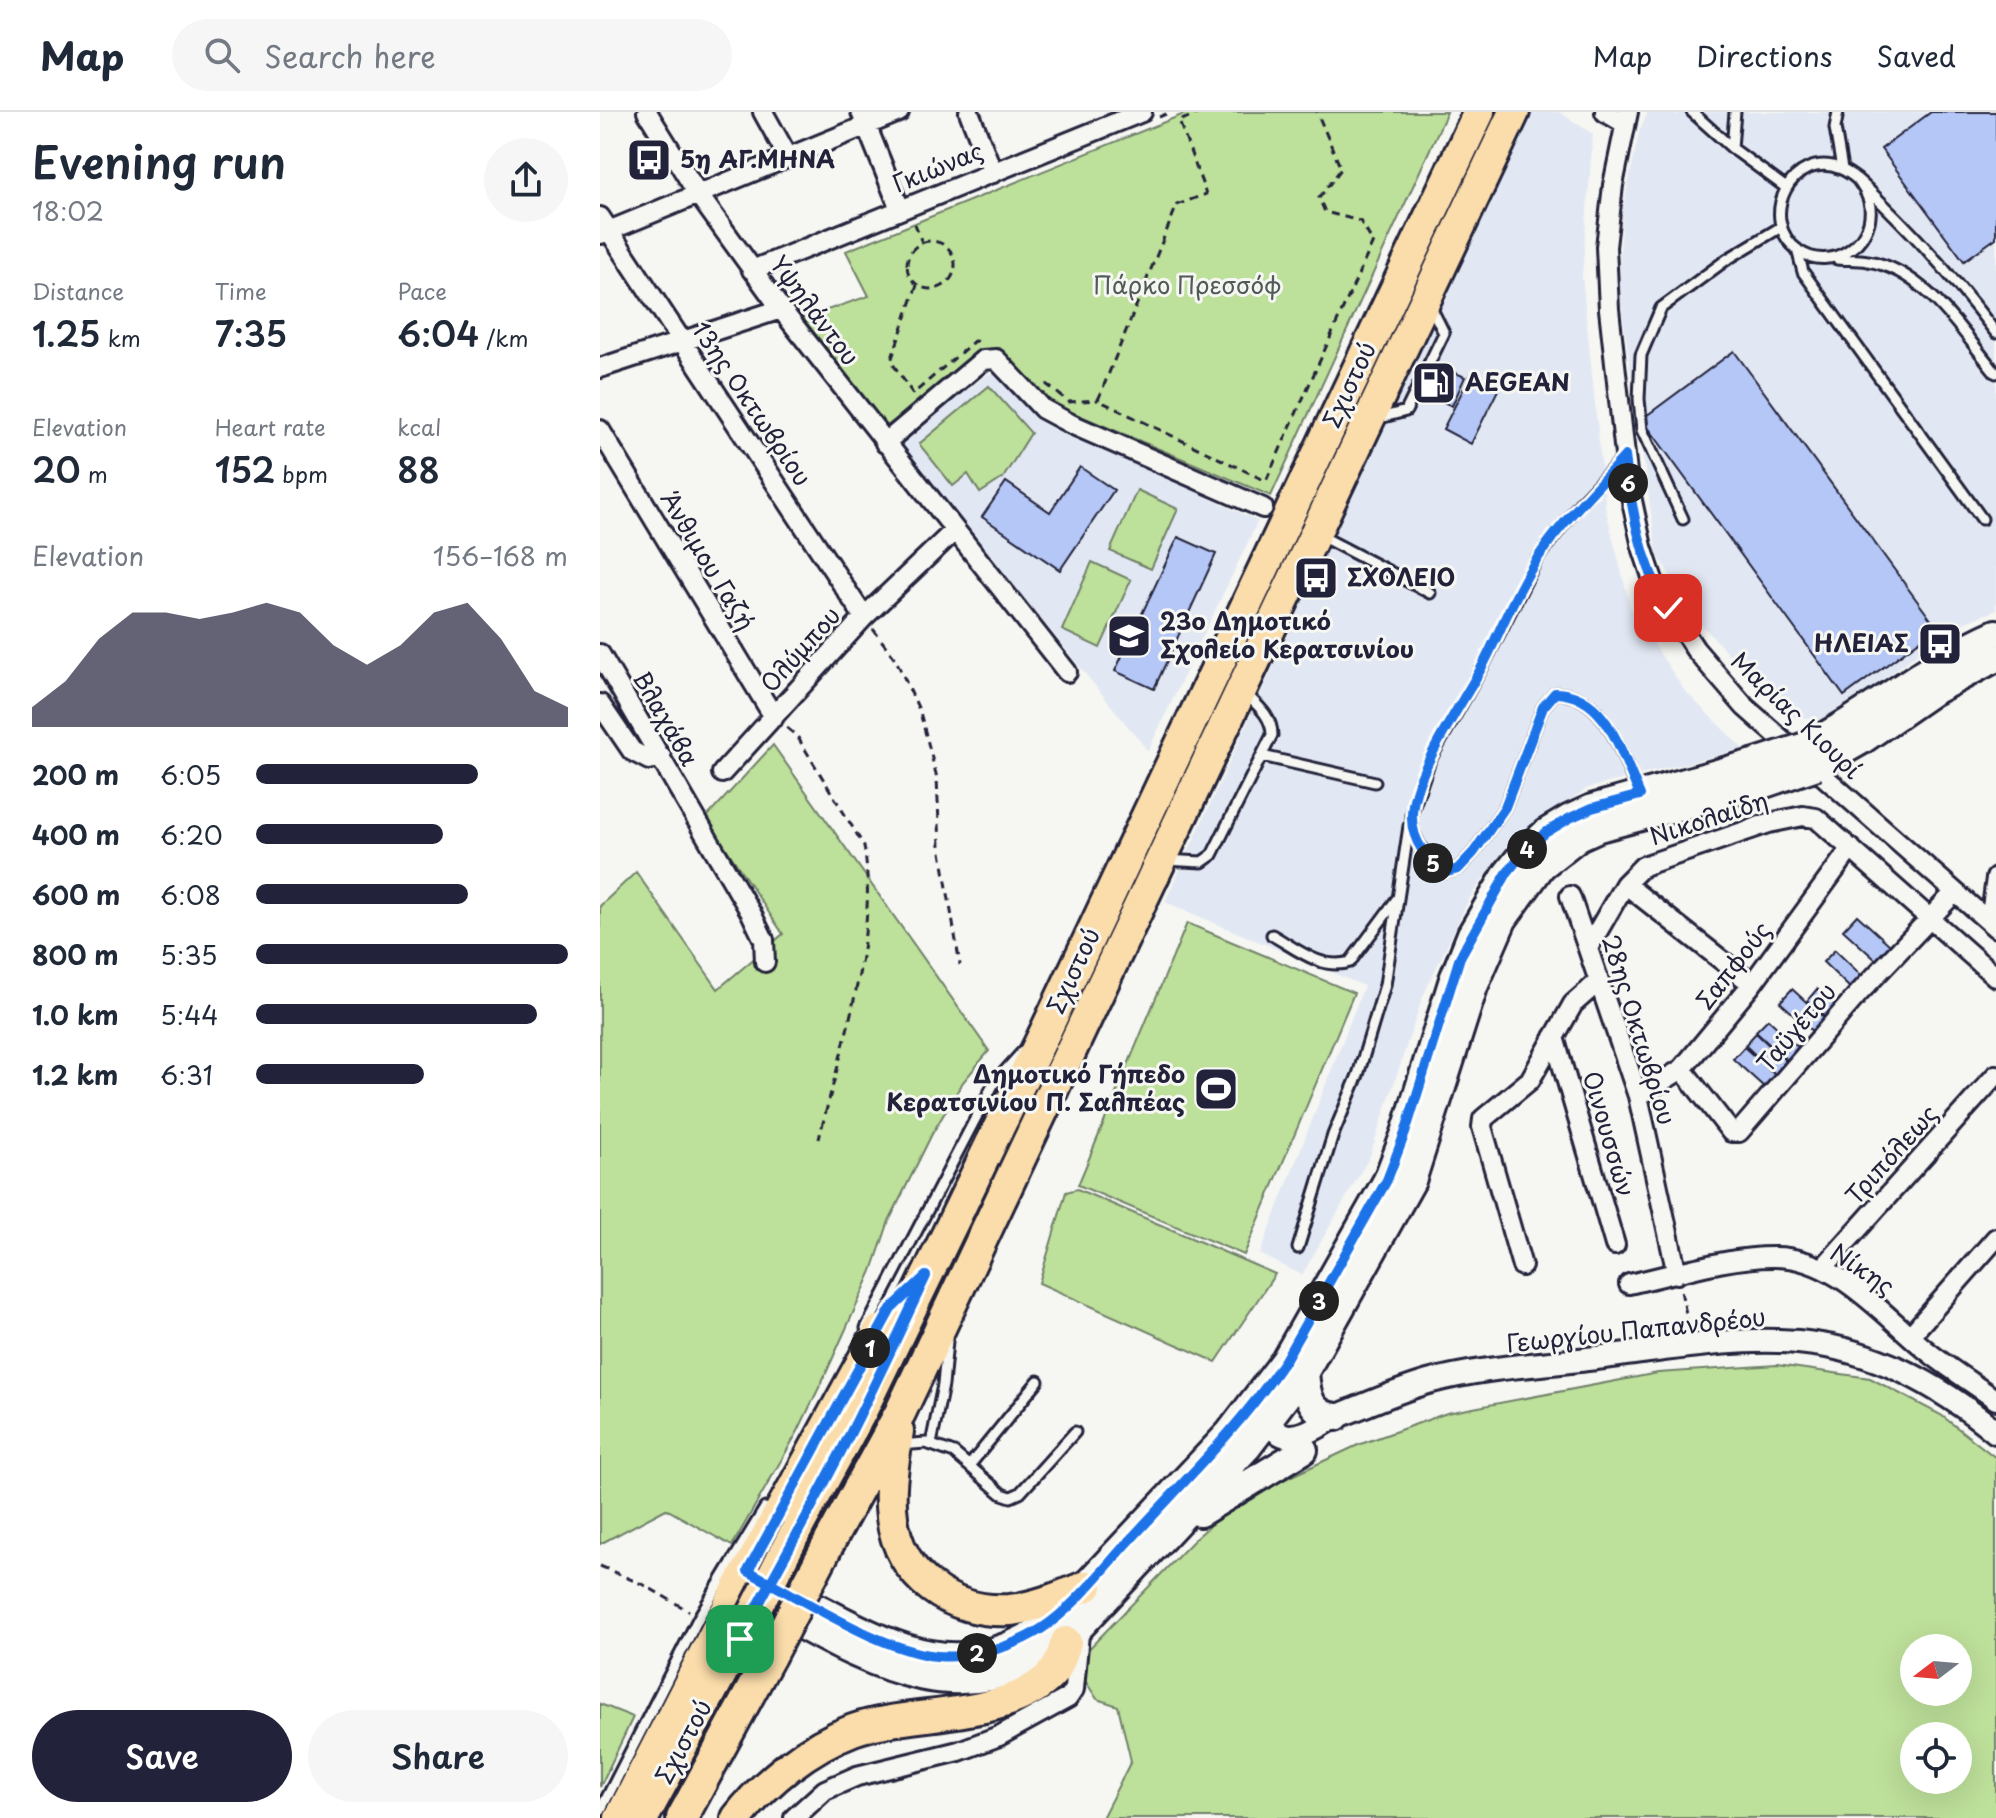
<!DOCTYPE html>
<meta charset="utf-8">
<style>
body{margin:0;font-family:"Playpen Sans",sans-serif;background:#f6f6f7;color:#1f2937;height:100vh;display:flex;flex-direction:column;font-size:30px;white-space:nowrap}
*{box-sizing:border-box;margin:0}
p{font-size:26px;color:#747a83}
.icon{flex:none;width:44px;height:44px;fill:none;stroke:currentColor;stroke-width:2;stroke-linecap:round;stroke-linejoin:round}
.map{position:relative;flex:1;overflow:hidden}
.panel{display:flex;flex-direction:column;background:#fff;width:600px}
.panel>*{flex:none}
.needle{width:52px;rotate:254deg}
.controls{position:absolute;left:1300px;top:1522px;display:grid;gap:16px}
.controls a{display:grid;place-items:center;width:72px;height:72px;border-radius:50%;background:#fff;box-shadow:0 8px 32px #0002;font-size:40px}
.pin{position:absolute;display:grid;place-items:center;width:68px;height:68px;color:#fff;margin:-34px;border-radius:16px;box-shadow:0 4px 12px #0006}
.km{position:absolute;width:40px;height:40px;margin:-20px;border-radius:50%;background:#222;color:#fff;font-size:22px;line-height:40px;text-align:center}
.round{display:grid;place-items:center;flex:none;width:84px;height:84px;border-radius:42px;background:#f6f6f7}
.headline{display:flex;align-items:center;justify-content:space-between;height:136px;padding:0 32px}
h1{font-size:44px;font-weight:600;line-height:60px}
.figures{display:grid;grid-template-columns:repeat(3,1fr);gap:12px;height:136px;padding:8px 32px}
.figures div{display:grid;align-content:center}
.figures b{font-size:34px;font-weight:600}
.figures small{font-size:22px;font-weight:400}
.figures p{font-size:22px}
.chart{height:224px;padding:16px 32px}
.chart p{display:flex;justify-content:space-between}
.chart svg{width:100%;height:144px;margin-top:8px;fill:#22223b;opacity:.7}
.primary-button{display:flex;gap:16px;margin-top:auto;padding:16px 32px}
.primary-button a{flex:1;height:92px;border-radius:48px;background:#22223b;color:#fff;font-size:32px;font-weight:600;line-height:92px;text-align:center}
.primary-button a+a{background:#f6f6f7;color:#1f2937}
ul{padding:0 32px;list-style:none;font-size:26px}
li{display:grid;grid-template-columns:128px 96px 1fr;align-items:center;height:60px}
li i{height:20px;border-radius:10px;background:#22223b}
header{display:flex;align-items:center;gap:48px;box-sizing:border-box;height:112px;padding:0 40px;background:#fff;border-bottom:2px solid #e0e1e3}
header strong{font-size:38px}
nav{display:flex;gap:44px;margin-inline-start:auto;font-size:28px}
.search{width:560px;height:72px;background:#f6f6f7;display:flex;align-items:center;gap:20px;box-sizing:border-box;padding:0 28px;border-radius:44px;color:#747a83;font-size:30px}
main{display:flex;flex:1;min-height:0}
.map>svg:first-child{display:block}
.built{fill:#e2e8f3}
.green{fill:#bde09a;stroke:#70816a;stroke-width:2;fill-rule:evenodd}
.building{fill:#b4c7f6;stroke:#22223b;stroke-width:2}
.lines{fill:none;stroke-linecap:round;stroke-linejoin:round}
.service-casing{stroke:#22223b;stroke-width:15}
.minor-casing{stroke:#22223b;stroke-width:24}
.tertiary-casing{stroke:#22223b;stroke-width:28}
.secondary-casing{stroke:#22223b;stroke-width:32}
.primary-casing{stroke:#22223b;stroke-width:36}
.path{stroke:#22223b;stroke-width:3;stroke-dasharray:8 6;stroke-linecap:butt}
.service{stroke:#f6f6f2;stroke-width:9}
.minor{stroke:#f6f6f2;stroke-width:18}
.tertiary{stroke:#f6f6f2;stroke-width:22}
.secondary{stroke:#f6f6f2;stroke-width:26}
.primary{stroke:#fbddab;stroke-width:30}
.secondary-bridge-casing{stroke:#22223b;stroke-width:32;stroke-linecap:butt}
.primary-bridge-casing{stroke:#22223b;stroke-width:36;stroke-linecap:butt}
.secondary-bridge{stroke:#f6f6f2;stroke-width:26}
.primary-bridge{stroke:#fbddab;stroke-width:30}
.route-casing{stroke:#fff;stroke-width:16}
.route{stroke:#1a73e8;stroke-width:10}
.labels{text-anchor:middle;stroke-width:6;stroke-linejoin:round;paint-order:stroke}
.poi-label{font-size:24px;font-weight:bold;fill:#22223b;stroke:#f6f6f2;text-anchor:start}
.street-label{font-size:24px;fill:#22223b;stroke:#f6f6f2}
.park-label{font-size:24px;fill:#505b58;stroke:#f6f6f2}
</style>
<header>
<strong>Map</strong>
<div class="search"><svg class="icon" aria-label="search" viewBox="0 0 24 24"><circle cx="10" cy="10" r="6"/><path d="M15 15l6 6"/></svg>Search here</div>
<nav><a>Map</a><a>Directions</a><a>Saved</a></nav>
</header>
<main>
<section class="panel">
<div class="headline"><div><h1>Evening run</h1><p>18:02</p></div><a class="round"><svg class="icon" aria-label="share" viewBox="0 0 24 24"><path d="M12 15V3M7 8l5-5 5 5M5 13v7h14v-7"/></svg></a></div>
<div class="figures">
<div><p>Distance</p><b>1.25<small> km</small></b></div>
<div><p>Time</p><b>7:35</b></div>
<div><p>Pace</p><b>6:04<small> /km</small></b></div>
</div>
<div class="figures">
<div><p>Elevation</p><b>20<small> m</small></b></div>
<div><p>Heart rate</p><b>152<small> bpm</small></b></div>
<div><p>kcal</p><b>88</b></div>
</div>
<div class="chart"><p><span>Elevation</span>156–168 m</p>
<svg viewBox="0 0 160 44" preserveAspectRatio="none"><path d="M0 44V38L10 30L20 17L30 9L40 9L50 11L60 9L70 6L80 9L90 19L100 25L110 19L120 9L130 6L140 17L150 33L160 38V44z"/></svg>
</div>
<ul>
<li><b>200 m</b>6:05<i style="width:71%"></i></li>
<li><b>400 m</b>6:20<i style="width:60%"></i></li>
<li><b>600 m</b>6:08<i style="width:68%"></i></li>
<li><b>800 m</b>5:35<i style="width:100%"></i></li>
<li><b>1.0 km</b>5:44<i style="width:90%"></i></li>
<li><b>1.2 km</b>6:31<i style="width:54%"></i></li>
</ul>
<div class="primary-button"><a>Save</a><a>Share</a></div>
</section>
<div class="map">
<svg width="1396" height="1706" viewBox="0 0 1396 1706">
<rect width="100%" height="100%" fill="#f6f6f2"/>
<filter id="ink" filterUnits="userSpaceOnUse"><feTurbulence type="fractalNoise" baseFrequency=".0125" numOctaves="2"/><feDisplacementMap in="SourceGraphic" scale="16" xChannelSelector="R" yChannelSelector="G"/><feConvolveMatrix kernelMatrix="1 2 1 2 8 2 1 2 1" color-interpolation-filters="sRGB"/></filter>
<g filter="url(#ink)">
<path class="built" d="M928 0H959L993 22 982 164 1006 399 1031 497 1084 578 1143 637 988 676 913 726 870 785 823 884 770 1044 702 1163 660 1142 764 874 565 790Z
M1048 0H1073L1076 3 1079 0H1396V498L1366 510 1337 527 1229 608 1186 604 1099 510 1057 442 1018 171 1023 95 1040 17Z
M401 261 434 304 658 409 548 639 298 331 388 262Z"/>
<path class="green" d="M589 0H847L671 384 452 292 387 238 287 314 203 206 269 184 246 139Z
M389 274 431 321 403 366 380 381 368 362 353 374 319 332Z
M537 378 578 397 551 457 510 439Z
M492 450 531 468 500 536 462 518Z
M173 633 389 939 363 970 332 1022 289 1109 272 1159 227 1259 198 1319 132 1434 66 1397 0 1432V794L36 760 118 877 183 822 106 706Z
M587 811 754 881 644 1143 478 1073Z
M477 1077 675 1162 616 1250 439 1171 466 1080Z
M1177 1253 1270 1266 1341 1303 1396 1346V1706H502L531 1649 518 1594 497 1587 482 1564 478 1548 595 1427 623 1402 681 1369 758 1333 847 1301 1058 1261ZM1314 1536H1358V1580H1314ZM1314 1624H1358V1668H1314Z
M0 1592 33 1605 0 1675Z"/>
<path class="building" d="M1331 0H1396V126L1364 149 1281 37Z
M1134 239 1337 516 1244 584 1042 307Z
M824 247 865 265 852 294 811 276Z
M871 262 899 276 871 332 843 317Z
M480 355 514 378 460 458 382 405 406 370 450 400Z
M578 425 616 442 554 577 515 559Z
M1257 803 1290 833 1276 848 1243 818Z
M1235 838 1263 865 1251 877 1223 850Z
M1192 877 1224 906 1212 919 1180 890Z
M1217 877 1236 894 1226 906 1207 889Z
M1168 907 1199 936 1187 948 1156 919Z
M1156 921 1187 950 1176 963 1145 933Z
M1144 935 1175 963 1164 975 1133 947Z"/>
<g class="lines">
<g class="service-casing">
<path id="service" d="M1092 0 1132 36 1185 75
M1238 0 1235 16 1242 57
M1132 36 1135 0
M1257 67C1263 76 1269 84 1270 95 1274 131 1231 161 1199 139 1155 107 1193 36 1241 57 1257 64 1270 80 1283 92 1324 132 1361 175 1396 221
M1197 137 1203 160 1382 407
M1237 147C1247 148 1258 147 1268 149 1326 159 1361 219 1396 261
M776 307 806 299 844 221 830 193
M1025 344 981 390 937 447 883 554 830 648 811 703 813 719 819 732 838 756 847 760 858 757 874 740 905 695 943 595 955 581C1007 582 1021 642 1039 682
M1083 407 1042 318 1039 287 1041 243 1061 196 1126 148 1181 115
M719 423 830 481
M662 644 775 670
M565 748 602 750 612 743 672 623C672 604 657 593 644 580
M672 823C695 836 722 859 750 850L797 787
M698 1136 733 1023 758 963 785 873 809 714
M266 1216 394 971 424 938
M331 1332 343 1273 347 1229
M299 1333 326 1331 354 1341 402 1382 411 1385 420 1381 475 1320
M369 1354 438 1269
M0 1699 99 1505 165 1396"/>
</g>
<g class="minor-casing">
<path id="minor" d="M47 0 98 82 181 197 467 560
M163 0 188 45
M261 0 300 97
M369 0 393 61
M1005 0 1024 11
M1028 0 1013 73 1006 135 1009 197 1028 370 1042 435 1055 474 1095 537 1145 595 1396 816
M0 105 264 505
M1 122 299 0
M152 158 542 0
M0 256 181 197
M0 318 174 605
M285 331 383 248 396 247 443 297 471 312 663 396
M0 542 151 801 164 828 165 850
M0 592 32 639 49 648 61 644
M122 661 264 505 354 419
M1025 772 1152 872
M970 784 1038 984 1077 1162
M1390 811 1396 766
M988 836 1025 772 1043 754 1169 711 1203 704 1216 706 1396 865
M954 925 1015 1133
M1082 957 1131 1020H1139L1258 882 1355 780
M1038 984 1082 957 1152 872 1251 736
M922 1154 882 1015 883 1007 930 968 973 892 998 870
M1223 1156 1396 963
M1029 1172C1075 1162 1127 1145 1173 1145 1235 1144 1282 1202 1326 1238 1348 1256 1373 1271 1396 1288
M1310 1224 1396 1126
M194 1706 225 1678 257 1664 359 1639 399 1624 468 1586 474 1577 479 1522"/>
</g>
<g class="tertiary-casing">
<path id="tertiary" d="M668 1311C674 1317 679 1323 688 1324 706 1325 722 1311 738 1304 768 1292 797 1279 828 1270 882 1255 941 1253 996 1246 1063 1238 1140 1223 1207 1231 1278 1239 1342 1275 1396 1320"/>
</g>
<g class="secondary-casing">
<path id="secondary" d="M1205 634C1272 601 1325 552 1396 521
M1217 654 1261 629 1332 580 1396 546
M705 1260C707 1284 710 1302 736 1305
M600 1401 704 1338
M151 1460C180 1476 209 1491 238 1506 315 1546 371 1565 450 1511L629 1321 685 1248 787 1068 805 1021 853 867 871 822 907 761 923 741 945 721 970 706 992 696 1153 651
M143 1482C250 1538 350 1616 466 1530L647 1336 705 1260 812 1069 874 875 903 808 942 754 979 725 999 716 1162 673"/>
</g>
<g class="primary-casing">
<path id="primary" d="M298 1319C294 1347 288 1377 292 1405 299 1465 352 1502 410 1498 437 1495 462 1484 487 1474
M197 1417 262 1298 445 920 879 0
M230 1429 300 1301 914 0
M20 1706 137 1478 279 1219
M43 1706 140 1527
M82 1706 170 1544
M137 1706C166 1669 208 1635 253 1618 311 1597 413 1610 455 1558 461 1550 463 1539 466 1530"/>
</g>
<path class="path" d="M602 0 579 9 606 82 577 93 498 288 666 369 773 130 760 109 725 100 719 86 741 57 717 0
M559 5 571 0
M315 112 322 131
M307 153a24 24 0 1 1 48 0a24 24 0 1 1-48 0Z
M317 173 291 249 313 282 374 229 381 230
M446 272 469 290 498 288
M273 517 296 548 320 600 337 666 340 734 360 853
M187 616 197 624 264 734C279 827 241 936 219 1027
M1081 1179 1089 1215
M0 1454 46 1474 89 1499"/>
<use href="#service" class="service"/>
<use href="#minor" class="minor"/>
<use href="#tertiary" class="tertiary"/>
<use href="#secondary" class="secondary"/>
<use href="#primary" class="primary"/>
<g class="secondary-bridge-casing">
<path id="secondary-bridge" d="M1153 651 1205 634
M1162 673 1217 654"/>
</g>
<g class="primary-bridge-casing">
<path id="primary-bridge" d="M140 1527 197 1417
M170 1544 230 1429"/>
</g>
<use href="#secondary-bridge" class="secondary-bridge"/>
<use href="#primary-bridge" class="primary-bridge"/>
</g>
</g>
<g class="lines" filter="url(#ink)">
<g class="route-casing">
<path id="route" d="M140 1527C181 1450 225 1374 263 1296 285 1252 305 1208 326 1164L291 1197 148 1459 161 1466C209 1491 284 1539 337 1544 372 1547 411 1536 441 1517 475 1495 503 1457 531 1427 584 1369 641 1314 685 1248L787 1068 805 1021 860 845 907 761 923 741 945 721 970 706 992 696 1040 683C1021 642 1008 582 955 581L943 595 905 695 874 740 858 757 847 760C827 750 812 728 812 706 810 664 864 590 884 551 901 517 916 479 937 447 962 409 995 378 1025 344 1031 396 1041 451 1068 496"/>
</g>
<use href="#route" class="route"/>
</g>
<defs>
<g id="bus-square" transform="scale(2.3)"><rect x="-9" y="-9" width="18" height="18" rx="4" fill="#22223b" stroke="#f6f6f2"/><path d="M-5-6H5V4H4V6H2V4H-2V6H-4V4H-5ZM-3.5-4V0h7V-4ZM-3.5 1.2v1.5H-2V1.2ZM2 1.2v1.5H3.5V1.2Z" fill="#fff"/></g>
<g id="fuel-square" transform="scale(2.3)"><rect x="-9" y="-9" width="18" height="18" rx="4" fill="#22223b" stroke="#f6f6f2"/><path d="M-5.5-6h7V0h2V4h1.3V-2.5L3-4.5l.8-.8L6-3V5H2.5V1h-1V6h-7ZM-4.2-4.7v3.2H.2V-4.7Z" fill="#fff"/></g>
<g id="school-square" transform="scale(2.3)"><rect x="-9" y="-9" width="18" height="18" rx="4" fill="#22223b" stroke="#f6f6f2"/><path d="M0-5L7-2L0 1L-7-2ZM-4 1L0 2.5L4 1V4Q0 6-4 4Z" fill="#fff"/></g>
<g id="stadium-square" transform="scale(2.3)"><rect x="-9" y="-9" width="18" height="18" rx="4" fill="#22223b" stroke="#f6f6f2"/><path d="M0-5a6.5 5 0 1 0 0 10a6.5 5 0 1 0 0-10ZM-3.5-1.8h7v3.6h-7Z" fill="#fff"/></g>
</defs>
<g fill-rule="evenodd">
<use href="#bus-square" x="49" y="48"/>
<use href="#fuel-square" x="834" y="271"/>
<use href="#bus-square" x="716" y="466"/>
<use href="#school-square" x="529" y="524"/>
<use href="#bus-square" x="1340" y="532"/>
<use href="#stadium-square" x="616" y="977"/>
</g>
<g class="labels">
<g class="poi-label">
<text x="80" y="56">5η ΑΓ.ΜΗΝΑ</text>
<text x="865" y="279">AEGEAN</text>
<text x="747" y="474">ΣΧΟΛΕΙΟ</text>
<text x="560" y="518">23o Δημοτικό<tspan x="560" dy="28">Σχολείο Κερατσινίου</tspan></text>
<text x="1309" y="540" text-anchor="end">ΗΛΕΙΑΣ</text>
<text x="585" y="971" text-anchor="end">Δημοτικό Γήπεδο<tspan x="585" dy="28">Κερατσινίου Π. Σαλπέας</tspan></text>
</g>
<g class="street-label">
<text transform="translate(338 56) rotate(-22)" y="8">Γκιώνας</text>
<text transform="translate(214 199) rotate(53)" y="8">Υψηλάντου</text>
<text transform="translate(750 273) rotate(-65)" y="8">Σχιστού</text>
<text transform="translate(151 292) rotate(56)" y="8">13ης Οκτωβρίου</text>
<text transform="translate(107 449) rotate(59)" y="8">Άνθιμου Γαζή</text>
<text transform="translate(201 538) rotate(-48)" y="8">Ολύμπου</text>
<text transform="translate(1196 604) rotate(44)" y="8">Μαρίας Κιουρί</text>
<text transform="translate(65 607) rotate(60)" y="8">Βλαχάβα</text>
<text transform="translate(1109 707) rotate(-18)" y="8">Νικολαϊδη</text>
<text transform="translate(1134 854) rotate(-52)" y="8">Σαπφούς</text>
<text transform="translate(474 859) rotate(-65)" y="8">Σχιστού</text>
<text transform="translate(1197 916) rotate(-50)" y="8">Ταϋγέτου</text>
<text transform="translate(1038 918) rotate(73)" y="8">28ης Οκτωβρίου</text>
<text transform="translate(1008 1022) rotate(74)" y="8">Οινουσσών</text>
<text transform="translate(1292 1043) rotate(-48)" y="8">Τριπόλεως</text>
<text transform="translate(1262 1158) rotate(34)" y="8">Νίκης</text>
<text transform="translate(1036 1219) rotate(-6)" y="8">Γεωργίου Παπανδρέου</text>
<text transform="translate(84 1630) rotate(-62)" y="8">Σχιστού</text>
</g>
<g class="park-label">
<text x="587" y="182">Πάρκο Πρεσσόφ</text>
</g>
</g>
</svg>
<div class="controls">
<a><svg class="needle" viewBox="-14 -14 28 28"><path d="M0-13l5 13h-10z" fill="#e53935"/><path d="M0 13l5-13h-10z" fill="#747a83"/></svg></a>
<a><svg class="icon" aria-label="locate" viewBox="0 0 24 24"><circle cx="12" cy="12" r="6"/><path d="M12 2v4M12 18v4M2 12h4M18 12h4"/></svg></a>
</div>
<div class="pin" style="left:140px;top:1527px;background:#1e9e55"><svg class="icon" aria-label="arrive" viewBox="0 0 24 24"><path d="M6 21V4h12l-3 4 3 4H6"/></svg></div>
<div class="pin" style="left:1068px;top:496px;background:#d93025"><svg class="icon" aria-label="check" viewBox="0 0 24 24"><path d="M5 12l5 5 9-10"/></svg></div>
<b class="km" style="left:270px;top:1236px">1</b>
<b class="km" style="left:377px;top:1541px">2</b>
<b class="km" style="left:719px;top:1189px">3</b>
<b class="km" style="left:927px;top:737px">4</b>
<b class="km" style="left:833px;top:751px">5</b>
<b class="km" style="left:1028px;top:371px">6</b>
</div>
</main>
